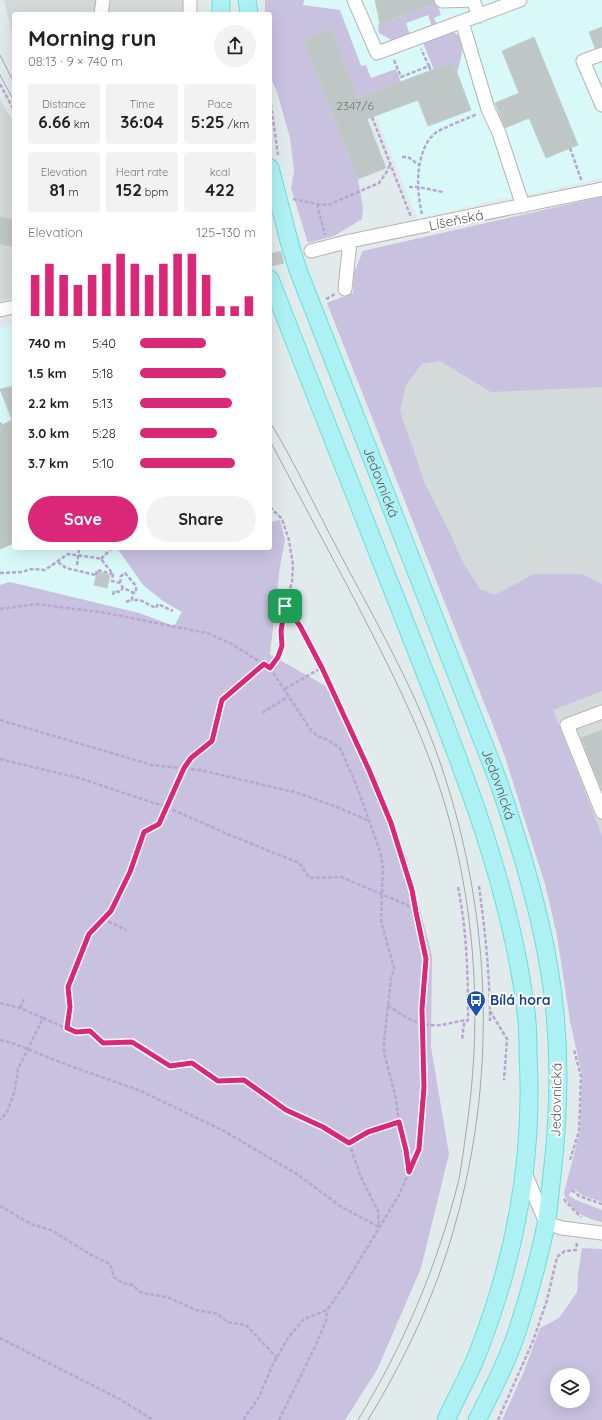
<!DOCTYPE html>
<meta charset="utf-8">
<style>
body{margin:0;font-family:Quicksand,sans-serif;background:#f2f2f2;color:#222;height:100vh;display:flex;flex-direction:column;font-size:15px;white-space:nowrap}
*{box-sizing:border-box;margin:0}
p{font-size:13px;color:#767676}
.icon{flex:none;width:22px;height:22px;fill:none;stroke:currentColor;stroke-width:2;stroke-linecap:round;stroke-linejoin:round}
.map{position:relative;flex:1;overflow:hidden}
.panel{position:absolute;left:12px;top:12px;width:260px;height:538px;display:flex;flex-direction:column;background:#fff;border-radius:4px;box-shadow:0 4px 16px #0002}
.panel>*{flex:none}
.fabs{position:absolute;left:550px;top:1368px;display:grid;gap:8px}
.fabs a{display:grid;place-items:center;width:40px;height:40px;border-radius:50%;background:#fff;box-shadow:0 4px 16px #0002;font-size:20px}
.pin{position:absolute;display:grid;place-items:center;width:34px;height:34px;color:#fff;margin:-17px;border-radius:8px;box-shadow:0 2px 6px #0006}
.round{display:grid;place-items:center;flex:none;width:42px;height:42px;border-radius:21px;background:#f2f2f2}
.overview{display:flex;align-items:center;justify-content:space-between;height:68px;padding:0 16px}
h1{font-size:22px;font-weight:800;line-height:30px}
.stats{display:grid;grid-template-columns:repeat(3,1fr);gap:6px;height:68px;padding:4px 16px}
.stats div{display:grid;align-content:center;border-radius:4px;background:#f2f2f2;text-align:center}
.stats b{font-size:17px;font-weight:800}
.stats small{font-size:11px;font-weight:400}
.stats p{font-size:11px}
.chart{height:112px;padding:8px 16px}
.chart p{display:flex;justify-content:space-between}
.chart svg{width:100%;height:72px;margin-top:4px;stroke:#db2777;stroke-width:6}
.action{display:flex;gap:8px;margin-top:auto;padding:8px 16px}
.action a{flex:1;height:46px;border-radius:24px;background:#db2777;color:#fff;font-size:16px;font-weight:800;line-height:46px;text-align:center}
.action a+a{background:#f2f2f2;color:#222}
ul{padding:0 16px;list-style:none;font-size:13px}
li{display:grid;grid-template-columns:64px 48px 1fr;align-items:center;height:30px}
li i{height:10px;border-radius:5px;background:#db2777}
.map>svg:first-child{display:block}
.commercial{fill:#d9f9f9}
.industrial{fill:#d4dad9}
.green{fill:#c8c1e0;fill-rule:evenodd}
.building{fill:#bec7c5;stroke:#c1cfce}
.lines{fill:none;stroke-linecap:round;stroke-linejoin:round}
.minor-tunnel{stroke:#c2c7c7;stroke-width:13;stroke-dasharray:13 6;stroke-linecap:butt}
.minor-casing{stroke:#b8b2b3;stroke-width:15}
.major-casing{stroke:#65e1d9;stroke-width:19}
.path{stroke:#baa5d1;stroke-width:2.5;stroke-dasharray:4 2;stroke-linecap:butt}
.minor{stroke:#fff;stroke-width:13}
.major{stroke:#adf1f5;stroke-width:17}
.tram{stroke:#a8a6a6;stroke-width:1}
.major-bridge-casing{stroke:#65e1d9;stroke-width:19;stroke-linecap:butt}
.major-bridge{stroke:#adf1f5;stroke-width:17}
.route-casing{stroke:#fff;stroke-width:8}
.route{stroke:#db2777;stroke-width:5}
.labels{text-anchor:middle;stroke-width:4;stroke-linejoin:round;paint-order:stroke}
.number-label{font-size:12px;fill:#787576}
.street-label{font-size:14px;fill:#615a5c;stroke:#fff}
.transit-label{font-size:14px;font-weight:bold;fill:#164399;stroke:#fff;text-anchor:start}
</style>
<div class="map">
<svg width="602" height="1420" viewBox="0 0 602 1420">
<rect width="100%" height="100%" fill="#e2ebeb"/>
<path class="commercial" d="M304 0H602V178L508 199V197L418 219 376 116 365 65 362 67 340 11 299 27Z
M14 325V548H117L163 601 182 612 175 626 139 613 10 582 0 585V328Z"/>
<path class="industrial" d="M4 0H194V14H14V44Z
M0 99 14 123V298L0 301Z
M602 196V1115L552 896 501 737 329 302 353 293 354 273 363 251Z"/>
<path class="green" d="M265 0H304L303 5 340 10 361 66 366 65 371 78 396 69 401 82 358 99 331 29 303 40 358 179 363 208 362 219 334 236 308 243 291 188 294 171 290 138 277 92 270 76V14H265Z
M420 0H436L441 15 434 18 437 25 432 27 428 15 406 23 410 35 393 41 379 33 378 25Z
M453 32C469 39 460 60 457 74L434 70 423 43Z
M602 197V387L491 392 440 361 422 364 406 385 400 411 425 484 449 531 463 563 480 589 495 595 534 574H582L602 584V691L553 710 602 836V1202L582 1195 574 1189 568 1195 576 1200 602 1210V1222C586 1219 569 1210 564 1193L580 1131 582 1075 570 1021 557 935 545 884 505 757 496 733 327 303 353 293 354 273 363 251Z
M280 520 285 540 280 566 270 654H269L331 689 377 778 407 858 432 956 431 1047 449 1154 421 1268 377 1370 345 1420H0V585L10 582 139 613 174 626 182 612 163 601 143 585 117 548H270V522Z
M582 1248 602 1249V1420H502L524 1371 540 1328 559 1318 577 1292 578 1274ZM557 1375H583V1401H557Z"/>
<path class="building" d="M375 0H433L434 4 380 24Z
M602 27V46L595 48 589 32Z
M331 29 358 98 453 62 471 110 428 126 418 100 367 119 386 168 358 179 303 40Z
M534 37 578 145 546 158 529 118 505 128 495 103 519 93 502 51Z
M0 217 14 220V247L0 244Z
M14 386V543L0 549V426L12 420 0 389Z
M97 572 110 575 107 588 94 585Z
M602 730V791L581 738Z"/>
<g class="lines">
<path class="minor-tunnel" d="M270 260 311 251"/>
<g class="minor-casing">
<path id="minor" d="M354 0 377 53 520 0
M441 0 442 1 473 0 479 16
M101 14 103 0
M190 14V0
M462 22 488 109 499 133 523 206
M602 54 583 61 602 105
M311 251 350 241 602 189
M345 289 350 241
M0 310 14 307
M602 712 567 725 602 812
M525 1173 546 1223 562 1228 602 1233"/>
</g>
<g class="major-casing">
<g id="major">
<path d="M221 0V14"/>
<path d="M247 0 249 14"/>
<path d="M270 168 289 241"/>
<path id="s1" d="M298 270 496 775C518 838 538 902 549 968 561 1037 560 1106 552 1175 550 1191 549 1209 546 1225 538 1262 528 1299 516 1335 506 1364 491 1393 477 1420"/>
<path d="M270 279C316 397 363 515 409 632 457 754 510 881 526 1012 528 1026 528 1040 528 1054 534 1157 515 1259 477 1355 468 1377 456 1398 446 1420"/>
</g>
</g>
<path class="path" d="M394 60 401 77 429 66 421 49
M429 66 431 71
M0 84 14 110
M270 98 278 155
M372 117 411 217
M570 148 582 182
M402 157H408L419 165
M409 187H418L443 192
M293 199 317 204 328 205 379 183 388 170 390 164
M317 204 325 235
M422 214C416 190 415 152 434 134 441 128 467 119 477 114
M326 299 335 294
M0 423 1 425
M270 507 282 519 289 540 293 565 292 582 285 606 281 631 282 646 278 657 270 668
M88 548 97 549
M101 559 112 548
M58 562 66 568 96 575
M77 565 79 550 81 548
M0 573 22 572 31 569 45 570 68 554 97 558 101 559 113 574 112 581 120 583 123 588 132 592 133 593 132 600H140L156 608 158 604 173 611
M96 575 97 570 112 574
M120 583 121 576 125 573 136 586V592L133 593
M113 595 114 591 120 592 123 588
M126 602 131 600
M285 606 300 626 369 770 391 823 412 890 416 912 426 959 422 1009 424 1087 419 1149 409 1171
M0 609 37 604 106 613 207 633 230 643 270 668 310 729 317 736 326 739 340 748 356 784 380 851 383 866 381 921 394 968 391 979 384 1042V1053L395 1094 399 1122 406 1150 409 1172 399 1195 344 1286 327 1310 304 1319 288 1338 272 1366 259 1397 243 1420
M285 689 321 668
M262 713 289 696
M0 720 152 765 200 770 298 793 337 807 369 821
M0 759 79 778 166 807 230 835 299 863 310 878 341 877 405 904 416 911
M479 886C485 931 490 975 490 1021
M458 887C467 931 468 976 468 1020L464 1024 462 1040
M103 919 126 930
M0 1003 20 1008 43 1018 18 1069 15 1090 7 1112 0 1120
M388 1005C404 1017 419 1027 440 1025 449 1024 458 1021 468 1020
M20 1008 25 997
M490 1011 507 1039 504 1080
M43 1018 75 1032 90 1031 103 1043 132 1042 170 1066 192 1063 218 1081 244 1080 286 1110 323 1127 349 1143 368 1132 399 1122
M67 1028 70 1007 68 987 89 933 111 911 130 872 144 832 159 824 184 768 191 758 212 741 222 700 264 664
M0 1040 15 1044 70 1066 141 1091 224 1131 297 1174 340 1206 379 1227
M349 1143 361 1177 378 1211 379 1226
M570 1160 579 1131 581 1076 574 1050
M572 1190 579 1196 602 1204
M564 1199 566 1202 581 1217
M0 1206 31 1224 51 1230 91 1255 110 1264 114 1277 122 1283 132 1285 142 1293 167 1297 196 1310 218 1314 227 1322 246 1325 277 1358
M0 1338 123 1401 153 1420
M279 1420 315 1347 326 1321 327 1310
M498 1420 533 1341 547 1300 557 1257 565 1251 576 1250 577 1243"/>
<use href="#minor" class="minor"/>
<use href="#major" class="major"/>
<path class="tram" d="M0 55 14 83
M0 75 14 101
M270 422C295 463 315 507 338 550 372 615 411 681 436 751 491 903 499 1069 455 1225 436 1294 405 1359 368 1420
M270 441C296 490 323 540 349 589 377 643 406 698 428 755 474 874 485 1006 466 1132 464 1147 462 1163 459 1179 438 1264 404 1345 358 1420"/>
<g class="major-bridge-casing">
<path id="major-bridge" d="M289 241 298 270"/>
</g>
<use href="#major-bridge" class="major-bridge"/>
</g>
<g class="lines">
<g class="route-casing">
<path id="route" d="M285 606 300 626 322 668 369 770 391 823 412 890 416 912 426 959 422 1009 424 1087 419 1149 409 1172 406 1150 399 1122 368 1132 349 1143 323 1127 286 1110 244 1080 218 1081 192 1063 170 1066 132 1042 103 1043 90 1031 76 1032 67 1028 70 1007 68 987 89 934 111 911 130 872 144 832 159 824 184 768 191 758 212 741 222 700 264 664 270 668 278 657 282 646 281 631Z"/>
</g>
<use href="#route" class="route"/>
</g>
<defs>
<g id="bus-pin" transform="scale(1)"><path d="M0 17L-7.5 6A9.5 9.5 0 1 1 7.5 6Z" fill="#1a4fb4" stroke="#fff"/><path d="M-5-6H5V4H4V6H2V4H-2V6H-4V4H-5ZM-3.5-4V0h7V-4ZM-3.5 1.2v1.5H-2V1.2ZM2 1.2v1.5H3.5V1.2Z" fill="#fff"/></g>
</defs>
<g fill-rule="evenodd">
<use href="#bus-pin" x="476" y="1000"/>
</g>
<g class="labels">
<g class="number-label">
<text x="355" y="110">2347/6</text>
</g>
<g class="street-label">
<text transform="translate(456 220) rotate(-12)" y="5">Líšeňská</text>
<text dy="5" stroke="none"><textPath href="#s1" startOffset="228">Jedovnická</textPath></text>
<text dy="5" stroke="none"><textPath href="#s1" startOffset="552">Jedovnická</textPath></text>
<text transform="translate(556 1100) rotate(-89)" y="5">Jedovnická</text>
</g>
<g class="transit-label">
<text x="490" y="1005">Bílá hora</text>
</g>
</g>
</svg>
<div class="fabs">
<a><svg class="icon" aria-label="layers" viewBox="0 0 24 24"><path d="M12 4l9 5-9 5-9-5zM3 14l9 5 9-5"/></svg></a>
</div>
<div class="pin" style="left:285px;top:606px;background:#1e9e55"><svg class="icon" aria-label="arrive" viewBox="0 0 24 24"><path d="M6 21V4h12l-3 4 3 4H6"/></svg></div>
<section class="panel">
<div class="overview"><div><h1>Morning run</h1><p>08:13 · 9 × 740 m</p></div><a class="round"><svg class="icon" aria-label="share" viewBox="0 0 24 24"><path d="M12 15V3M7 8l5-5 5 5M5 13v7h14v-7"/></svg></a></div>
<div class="stats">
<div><p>Distance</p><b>6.66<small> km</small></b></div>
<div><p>Time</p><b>36:04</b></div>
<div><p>Pace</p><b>5:25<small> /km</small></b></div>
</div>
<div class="stats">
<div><p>Elevation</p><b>81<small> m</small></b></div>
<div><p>Heart rate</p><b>152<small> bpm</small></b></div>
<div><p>kcal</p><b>422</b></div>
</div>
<div class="chart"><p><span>Elevation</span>125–130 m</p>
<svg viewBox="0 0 160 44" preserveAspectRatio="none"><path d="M5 44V19M15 44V12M25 44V19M35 44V25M45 44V19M55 44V12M65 44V6M75 44V12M85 44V19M95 44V12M105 44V6M115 44V6M125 44V19M135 44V38M145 44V38M155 44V32"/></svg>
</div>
<ul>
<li><b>740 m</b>5:40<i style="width:57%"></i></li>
<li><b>1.5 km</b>5:18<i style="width:74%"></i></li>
<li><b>2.2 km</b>5:13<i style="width:79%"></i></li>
<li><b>3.0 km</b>5:28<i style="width:66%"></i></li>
<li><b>3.7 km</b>5:10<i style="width:82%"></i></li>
</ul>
<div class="action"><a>Save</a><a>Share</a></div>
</section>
</div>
